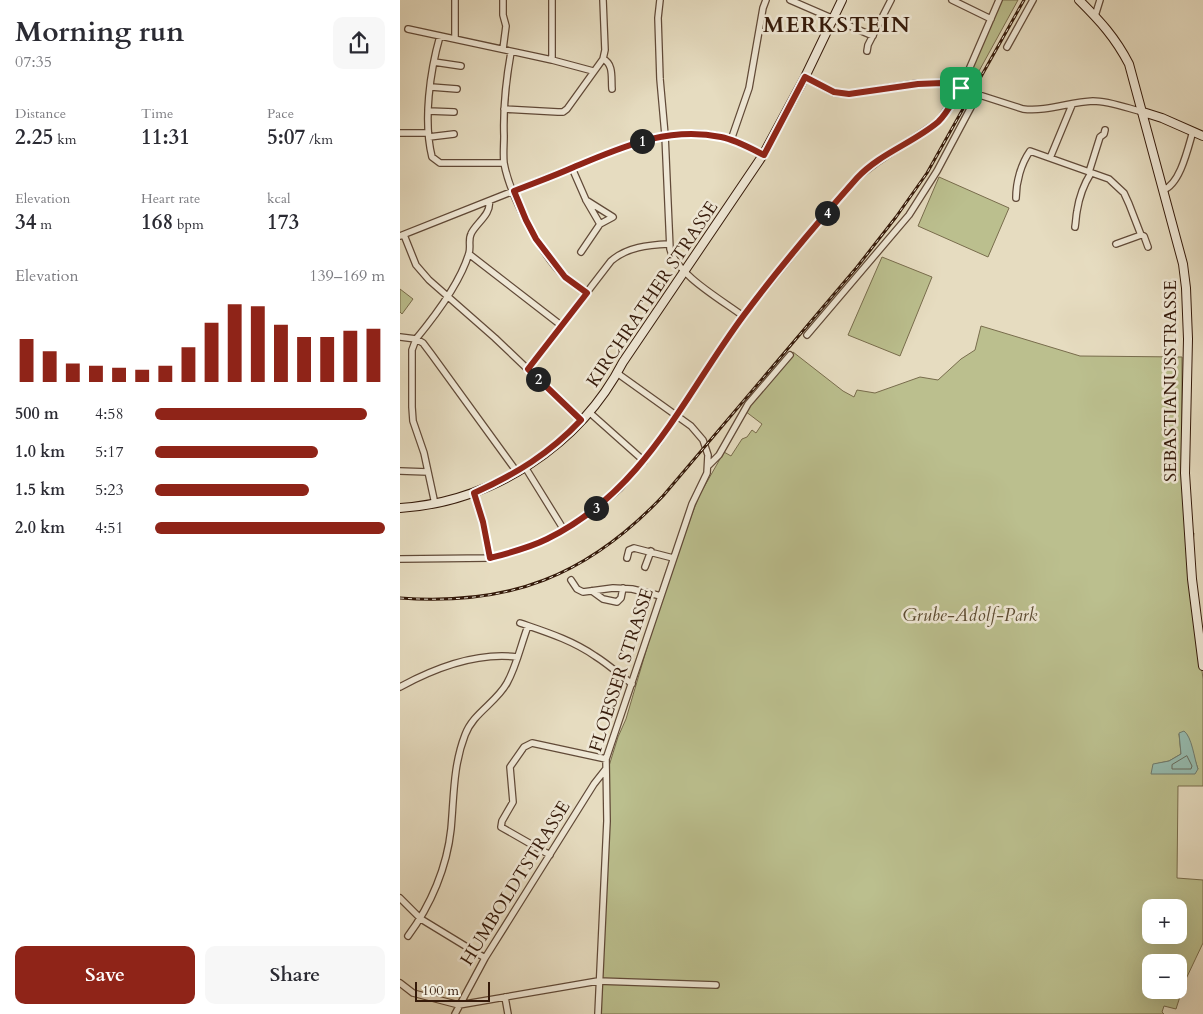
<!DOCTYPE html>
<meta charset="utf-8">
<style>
body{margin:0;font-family:Cardo,serif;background:#f7f7f7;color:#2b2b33;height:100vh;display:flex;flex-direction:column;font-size:19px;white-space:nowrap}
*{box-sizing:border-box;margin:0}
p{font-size:16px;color:#7c7c81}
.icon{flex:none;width:28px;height:28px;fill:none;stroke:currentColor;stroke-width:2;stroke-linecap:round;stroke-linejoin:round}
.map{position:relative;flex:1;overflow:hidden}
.sheet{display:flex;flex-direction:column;background:#fff;width:400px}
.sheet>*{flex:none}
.controls{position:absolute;left:742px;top:899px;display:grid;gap:10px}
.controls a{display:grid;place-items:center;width:45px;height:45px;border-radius:10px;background:#fff;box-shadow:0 5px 20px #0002;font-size:25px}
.scale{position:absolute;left:15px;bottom:12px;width:75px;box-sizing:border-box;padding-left:5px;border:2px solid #351a0a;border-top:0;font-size:14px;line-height:18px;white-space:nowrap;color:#351a0a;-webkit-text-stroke:4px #efe8d6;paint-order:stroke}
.pin{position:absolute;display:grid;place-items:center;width:42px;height:42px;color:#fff;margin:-21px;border-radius:10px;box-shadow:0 2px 8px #0006}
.km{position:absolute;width:25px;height:25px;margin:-12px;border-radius:50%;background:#222;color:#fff;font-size:14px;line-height:25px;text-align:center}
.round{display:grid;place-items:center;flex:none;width:52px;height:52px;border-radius:10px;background:#f7f7f7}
.headline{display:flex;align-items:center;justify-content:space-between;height:85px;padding:0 15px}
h1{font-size:28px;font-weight:800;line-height:38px}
.metrics{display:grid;grid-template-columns:repeat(3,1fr);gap:8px;height:85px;padding:5px 15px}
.metrics div{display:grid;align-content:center}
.metrics b{font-size:21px;font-weight:800}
.metrics small{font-size:14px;font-weight:400}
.metrics p{font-size:14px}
.chart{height:140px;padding:10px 15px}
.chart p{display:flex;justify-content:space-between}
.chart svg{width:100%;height:90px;margin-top:5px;stroke:#8f2418;stroke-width:6}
.button{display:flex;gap:10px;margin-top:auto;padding:10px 15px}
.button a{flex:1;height:58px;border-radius:10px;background:#8f2418;color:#fff;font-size:20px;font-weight:800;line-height:58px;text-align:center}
.button a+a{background:#f7f7f7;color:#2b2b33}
ul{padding:0 15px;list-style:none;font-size:16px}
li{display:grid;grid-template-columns:80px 60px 1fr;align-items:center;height:38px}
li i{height:12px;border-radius:6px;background:#8f2418}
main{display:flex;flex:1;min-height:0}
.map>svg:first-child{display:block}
.green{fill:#bbbf8e;stroke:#786c4c;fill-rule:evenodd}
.water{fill:#96bcb0;stroke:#6f7b6e}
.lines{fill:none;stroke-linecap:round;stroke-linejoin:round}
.shore{stroke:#666b5d;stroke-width:1}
.street-casing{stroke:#614a38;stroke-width:8}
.secondary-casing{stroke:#351a0a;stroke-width:10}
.street{stroke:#efe8d6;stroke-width:5.5}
.secondary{stroke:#efe8d6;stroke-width:8}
.rail-casing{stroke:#351a0a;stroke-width:3}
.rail{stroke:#efe8d6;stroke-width:1;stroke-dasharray:4;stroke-linecap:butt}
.route-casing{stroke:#fff;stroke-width:10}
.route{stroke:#8f2418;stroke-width:6}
.labels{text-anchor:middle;stroke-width:5;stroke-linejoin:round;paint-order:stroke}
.street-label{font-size:18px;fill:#351a0a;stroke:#efe8d6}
.park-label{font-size:18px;font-style:italic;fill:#5d4c32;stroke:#efe8d6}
.district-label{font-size:22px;font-weight:bold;letter-spacing:1px;fill:#351a0a;stroke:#efe8d6}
</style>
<main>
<section class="sheet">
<div class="headline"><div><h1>Morning run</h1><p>07:35</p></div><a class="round"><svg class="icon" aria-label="share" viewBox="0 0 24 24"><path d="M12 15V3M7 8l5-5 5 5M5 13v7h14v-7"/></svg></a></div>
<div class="metrics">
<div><p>Distance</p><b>2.25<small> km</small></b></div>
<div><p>Time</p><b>11:31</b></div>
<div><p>Pace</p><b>5:07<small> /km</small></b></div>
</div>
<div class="metrics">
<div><p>Elevation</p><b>34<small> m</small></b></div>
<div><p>Heart rate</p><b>168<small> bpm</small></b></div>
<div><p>kcal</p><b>173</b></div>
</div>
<div class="chart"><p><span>Elevation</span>139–169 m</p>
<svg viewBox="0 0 160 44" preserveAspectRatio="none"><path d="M5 44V23M15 44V29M25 44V35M35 44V36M45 44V37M55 44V38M65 44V36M75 44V27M85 44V15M95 44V6M105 44V7M115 44V16M125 44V22M135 44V22M145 44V19M155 44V18"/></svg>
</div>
<ul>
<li><b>500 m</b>4:58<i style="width:92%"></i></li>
<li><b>1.0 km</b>5:17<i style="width:71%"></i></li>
<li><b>1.5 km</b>5:23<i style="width:67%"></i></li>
<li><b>2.0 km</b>4:51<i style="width:100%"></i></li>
</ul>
<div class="button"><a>Save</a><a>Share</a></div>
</section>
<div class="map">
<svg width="803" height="1014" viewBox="0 0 803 1014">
<rect width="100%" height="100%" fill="#e6dcc0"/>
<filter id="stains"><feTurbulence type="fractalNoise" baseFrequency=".004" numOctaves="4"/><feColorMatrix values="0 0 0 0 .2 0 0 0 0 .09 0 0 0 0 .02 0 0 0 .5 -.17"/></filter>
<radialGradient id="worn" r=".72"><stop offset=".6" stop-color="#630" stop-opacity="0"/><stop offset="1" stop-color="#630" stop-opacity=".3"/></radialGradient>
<path class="green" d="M602 0H618L573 82 568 79Z
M539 177 609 208 588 257 518 226Z
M482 257 532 277 500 356 448 335Z
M0 289 13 299 2 314 0 312Z
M581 326 680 356 782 357V450L786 531 794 533 790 569 803 679V786H778L777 878 803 880V943L785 981 776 1009 764 1006 762 1012 764 1014H198L209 766 218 737 226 719 251 634 292 514 300 494 324 452 331 456 342 439 347 437 352 430 356 433 362 424 345 411 393 352 443 391 454 397 457 390 475 393 520 377 538 380 561 359 575 350ZM779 734 793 754 798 769 755 764 769 761 781 754ZM751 908H779V935H751ZM751 962H779V990H751Z"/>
<path class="water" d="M784 731C792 737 794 758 798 769L795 774H751L753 764 769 761 781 754 779 733Z"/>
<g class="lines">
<path class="shore" d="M787 756 792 766 791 769H772V765Z"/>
<g class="street-casing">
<path id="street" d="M55 0V39
M103 0V15L106 26 103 49
M260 0 258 18 260 79 265 135 270 249C277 275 322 300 343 316
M390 0 473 36
M552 0 591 19
M695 16 700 0
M8 29 152 60 193 71
M40 36C30 71 23 121 32 157L40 163H104
M607 47 633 0
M467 51 468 45 491 0
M111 52C106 80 103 108 104 136 104 145 103 154 104 163 110 196 141 254 165 277 172 283 180 288 187 293
M203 59C214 64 211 78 212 89
M152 60V0
M34 62 61 66
M405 77 434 93 449 94 518 83H542L623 109C647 112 669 102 693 101 709 101 727 108 743 112
M31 87 57 89
M104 109 158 112H163L167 109 203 59 205 50 203 0
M28 111 54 112
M0 133H28
M29 137 54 134
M331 140 349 88 363 8 366 0
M650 158 672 105
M172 168 186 200 200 224 213 217 186 200
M689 172 700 137 704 134 705 130
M763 190C780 185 788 148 793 131
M616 198C616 182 621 164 630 151L709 179 724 193 729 204 741 235 744 236 748 247
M675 227C676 221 676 216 677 211 679 198 684 184 691 173
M4 235 16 265 29 280 95 338 181 420
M0 236 232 144C263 135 300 128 332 140 343 144 353 150 363 155
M716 244 741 235
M181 252 200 224
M69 254 162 326
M407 335 509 215 537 171 578 94
M0 337 16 339C35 316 61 281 69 253 71 247 68 240 71 234 75 224 92 214 89 201
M128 369 211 261C227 247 248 245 269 244
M189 412 244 461
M308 466 319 455 348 404 390 355
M125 467 164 530
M0 471 28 472
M74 493 83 521 90 558
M35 504 24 453 13 421 12 407V350L16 339 23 343 32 355 117 472
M227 558 229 550 234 548 273 558
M0 559 90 558 113 552 146 540 164 530 197 508 220 488 258 443 343 316 422 218 459 176 476 163 539 121 561 88 599 0
M245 567 251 551
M171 580 177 589 183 592 213 588 232 589 261 596
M192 591 203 599 217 602 221 598 223 588
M120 623C146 632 172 640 195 656 208 664 220 675 232 684
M0 687C35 668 77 652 117 657
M150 855 101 827 102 821 113 802 110 767 124 747 132 743 206 759
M0 898 21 919 85 958
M8 936C31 905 47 867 51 829 54 797 53 766 65 735 73 713 96 703 107 683 117 665 121 644 128 626
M0 983 13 993 59 1005 198 981 316 985
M105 997 108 1014
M55 1014 85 958 194 784 205 770
M198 1014 207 821 206 759 292 504 307 473 308 455 303 440 291 426 217 373"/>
</g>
<g class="secondary-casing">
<path id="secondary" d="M679 0C700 21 715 37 729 64L783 264 786 288 788 339 785 473 792 579 803 666
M743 112 762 118 803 136
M0 508C93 502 180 445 223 362L363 155 405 77 442 0"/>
</g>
<use href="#street" class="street"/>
<use href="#secondary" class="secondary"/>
<g class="rail-casing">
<path id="rail" d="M0 598C110 606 187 576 263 496L457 267 496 217 527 173 624 0"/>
</g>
<use href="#rail" class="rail"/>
</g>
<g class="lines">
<g class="route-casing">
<path id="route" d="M405 77 434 92 449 94 518 84 542 83 561 88C554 99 547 114 538 122 513 143 479 154 457 178 418 222 379 268 344 315 283 397 245 491 147 539 129 548 109 553 90 558L83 522 74 493C116 474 149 454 181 420L128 369 187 293 165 277 136 239 126 220 114 191C134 183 154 176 174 167 223 147 267 126 321 137 336 140 350 148 364 155Z"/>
</g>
<use href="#route" class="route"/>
</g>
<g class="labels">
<g class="street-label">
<text transform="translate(252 294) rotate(-56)" y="6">KIRCHRATHER STRASSE</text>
<text transform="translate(770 381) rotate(-90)" y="6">SEBASTIANUSSTRASSE</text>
<text transform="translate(221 670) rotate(-72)" y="6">FLOESSER STRASSE</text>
<text transform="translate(115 883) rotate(-58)" y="6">HUMBOLDTSTRASSE</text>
</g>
<g class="park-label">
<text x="570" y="621">Grube-Adolf-Park</text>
</g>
<g class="district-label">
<text x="437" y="32">MERKSTEIN</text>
</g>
</g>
<rect width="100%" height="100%" filter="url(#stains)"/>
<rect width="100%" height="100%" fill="url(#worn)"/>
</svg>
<div class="controls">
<a>+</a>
<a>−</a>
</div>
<div class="scale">100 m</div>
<div class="pin" style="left:561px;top:88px;background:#1e9e55"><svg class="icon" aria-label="arrive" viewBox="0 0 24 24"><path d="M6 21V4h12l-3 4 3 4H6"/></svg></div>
<b class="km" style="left:242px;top:141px">1</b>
<b class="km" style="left:138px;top:379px">2</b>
<b class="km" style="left:196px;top:508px">3</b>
<b class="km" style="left:427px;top:213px">4</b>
</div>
</main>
